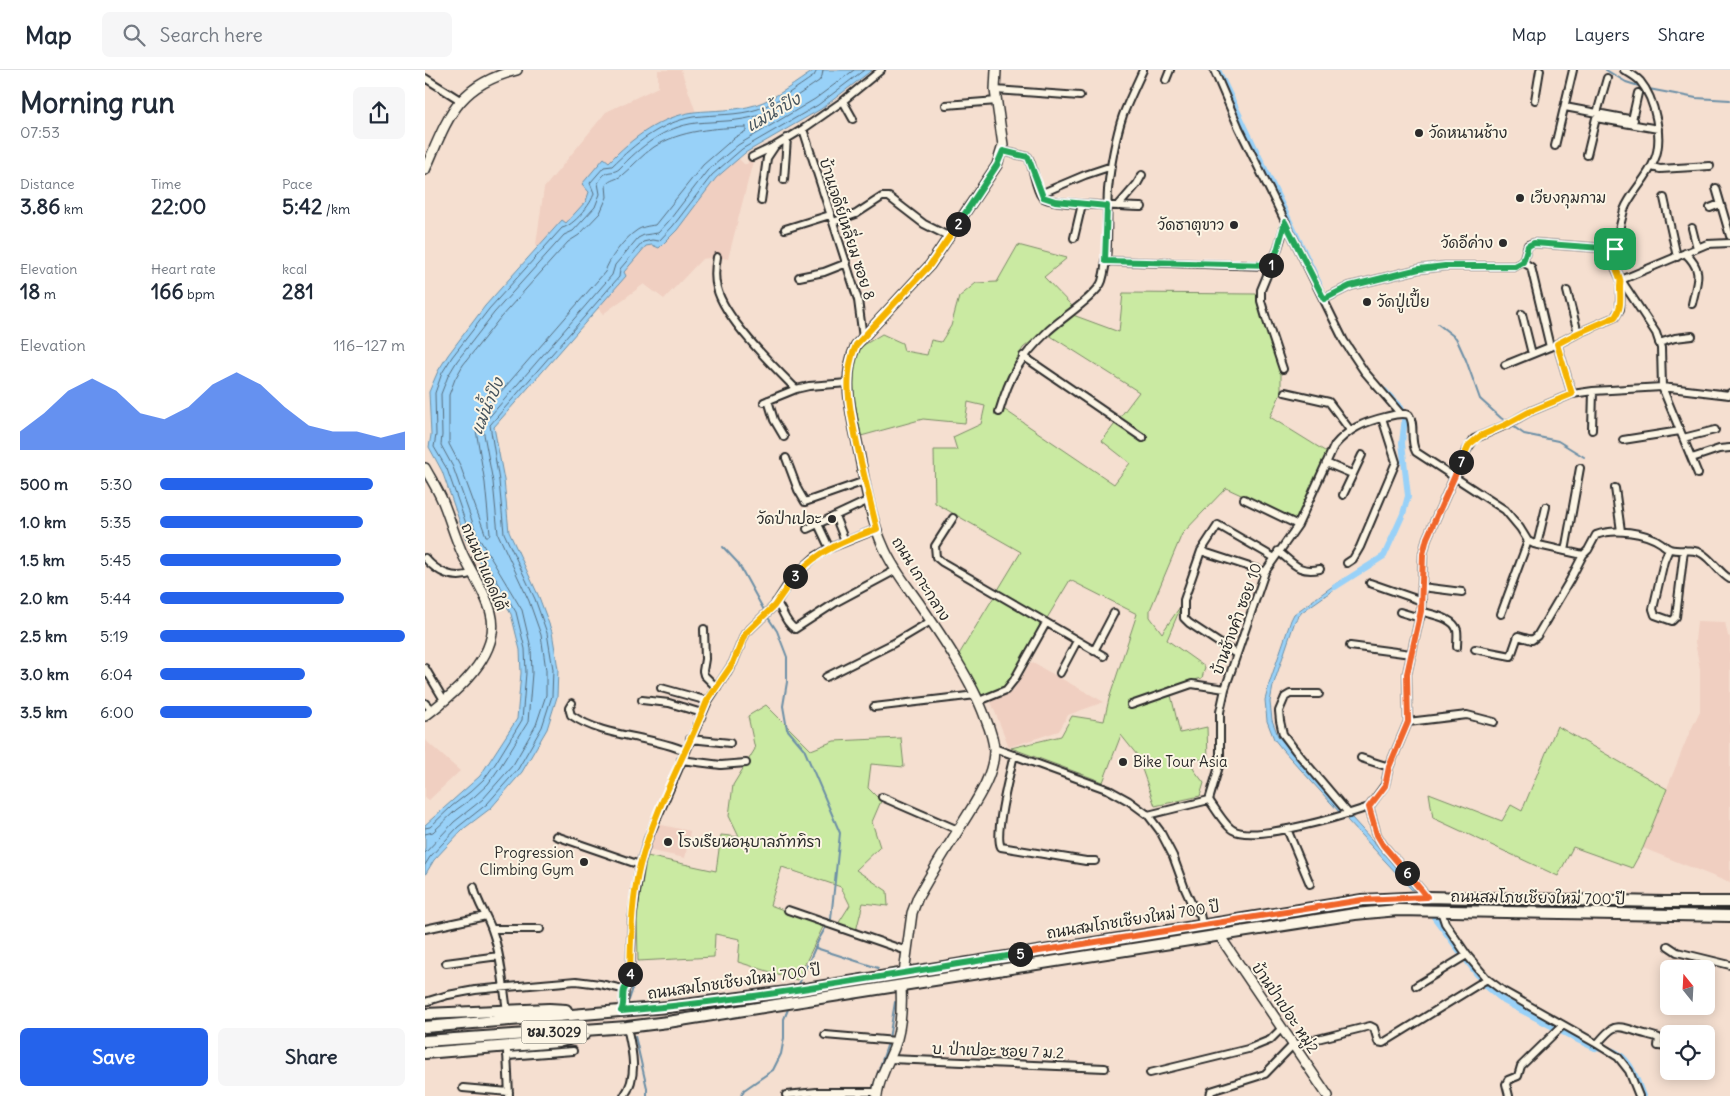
<!DOCTYPE html>
<meta charset="utf-8">
<style>
body{margin:0;font-family:Delius,"Playpen Sans Thai",sans-serif;background:#f6f6f7;color:#1f2937;height:100vh;display:flex;flex-direction:column;font-size:19px;white-space:nowrap}
*{box-sizing:border-box;margin:0}
p{font-size:16px;color:#747a83}
.icon{flex:none;width:28px;height:28px;fill:none;stroke:currentColor;stroke-width:2;stroke-linecap:round;stroke-linejoin:round}
.map{position:relative;flex:1;overflow:hidden}
.side{display:flex;flex-direction:column;background:#fff;width:425px}
.side>*{flex:none}
.needle{width:32px;rotate:342deg}
.buttons{position:absolute;left:1235px;top:890px;display:grid;gap:10px}
.buttons a{display:grid;place-items:center;width:55px;height:55px;border-radius:8px;background:#fff;box-shadow:0 2px 12px #0003;font-size:25px}
.pin{position:absolute;display:grid;place-items:center;width:42px;height:42px;color:#fff;margin:-21px;border-radius:10px;box-shadow:0 2px 8px #0006}
.km{position:absolute;width:25px;height:25px;margin:-12px;border-radius:50%;background:#222;color:#fff;font-size:14px;line-height:25px;text-align:center}
.round{display:grid;place-items:center;flex:none;width:52px;height:52px;border-radius:8px;background:#f6f6f7}
.head{display:flex;align-items:center;justify-content:space-between;height:85px;padding:0 20px}
h1{font-size:28px;font-weight:700;line-height:38px}
.metrics{display:grid;grid-template-columns:repeat(3,1fr);gap:8px;height:85px;padding:5px 20px}
.metrics div{display:grid;align-content:center}
.metrics b{font-size:21px;font-weight:700}
.metrics small{font-size:14px;font-weight:400}
.metrics p{font-size:14px}
.chart{height:140px;padding:10px 20px}
.chart p{display:flex;justify-content:space-between}
.chart svg{width:100%;height:90px;margin-top:5px;fill:#2563eb;opacity:.7}
.action{display:flex;gap:10px;margin-top:auto;padding:10px 20px}
.action a{flex:1;height:58px;border-radius:8px;background:#2563eb;color:#fff;font-size:20px;font-weight:700;line-height:58px;text-align:center}
.action a+a{background:#f6f6f7;color:#1f2937}
ul{padding:0 20px;list-style:none;font-size:16px}
li{display:grid;grid-template-columns:80px 60px 1fr;align-items:center;height:38px}
li i{height:12px;border-radius:6px;background:#2563eb}
header{display:flex;align-items:center;gap:30px;box-sizing:border-box;height:70px;padding:0 25px;background:#fff;border-bottom:1px solid #e0e1e3}
header strong{font-size:24px}
nav{display:flex;gap:28px;margin-inline-start:auto;font-size:18px}
.search{width:350px;height:45px;background:#f6f6f7;display:flex;align-items:center;gap:12px;box-sizing:border-box;padding:0 18px;border-radius:8px;color:#747a83;font-size:19px}
main{display:flex;flex:1;min-height:0}
.map>svg:first-child{display:block}
.built{fill:#f0cfc1}
.green{fill:#caeaa2;stroke:#7a8a66}
.water{fill:#98d1f8;stroke:#6c8fa6}
.lines{fill:none;stroke-linecap:round;stroke-linejoin:round}
.shore{stroke:#576d7d;stroke-width:1}
.stream{stroke:#6c8fa6;stroke-width:2}
.canal{stroke:#98d1f8;stroke-width:6}
.street-casing{stroke:#2b2b2b;stroke-width:10}
.secondary-casing{stroke:#2b2b2b;stroke-width:12}
.primary-casing{stroke:#2b2b2b;stroke-width:14}
.street{stroke:#fcf5e5;stroke-width:6}
.secondary{stroke:#fcf5e5;stroke-width:9}
.primary{stroke:#fcf5e5;stroke-width:10}
.split-1-casing{stroke:#fff;stroke-width:10}
.split-2-casing{stroke:#fff;stroke-width:10}
.split-3-casing{stroke:#fff;stroke-width:10}
.split-4-casing{stroke:#fff;stroke-width:10}
.split-5-casing{stroke:#fff;stroke-width:10}
.split-6-casing{stroke:#fff;stroke-width:10}
.split-7-casing{stroke:#fff;stroke-width:10}
.split-8-casing{stroke:#fff;stroke-width:10}
.split-1{stroke:#22a559;stroke-width:6}
.split-2{stroke:#22a559;stroke-width:6}
.split-3{stroke:#f5b400;stroke-width:6}
.split-4{stroke:#f5b400;stroke-width:6}
.split-5{stroke:#22a559;stroke-width:6}
.split-6{stroke:#f0652b;stroke-width:6}
.split-7{stroke:#f0652b;stroke-width:6}
.split-8{stroke:#f5b400;stroke-width:6}
.poi-dot{fill:#2b2b2b;stroke:#fcf5e5;stroke-width:2}
.labels{text-anchor:middle;stroke-width:4;stroke-linejoin:round;paint-order:stroke}
.shield{fill:#fcf5e5;stroke:#6a6863;stroke-width:1}
.shield-label{font-size:14px;font-weight:bold;fill:#2b2b2b}
.poi-label{font-size:15px;fill:#2b2b2b;stroke:#fcf5e5;text-anchor:start}
.street-label{font-size:15px;fill:#2b2b2b;stroke:#fcf5e5}
.water-label{font-size:16px;font-style:italic;fill:#46545e;stroke:#fcf5e5}
</style>
<header>
<strong>Map</strong>
<div class="search"><svg class="icon" aria-label="search" viewBox="0 0 24 24"><circle cx="10" cy="10" r="6"/><path d="M15 15l6 6"/></svg>Search here</div>
<nav><a>Map</a><a>Layers</a><a>Share</a></nav>
</header>
<main>
<section class="side">
<div class="head"><div><h1>Morning run</h1><p>07:53</p></div><a class="round"><svg class="icon" aria-label="share" viewBox="0 0 24 24"><path d="M12 15V3M7 8l5-5 5 5M5 13v7h14v-7"/></svg></a></div>
<div class="metrics">
<div><p>Distance</p><b>3.86<small> km</small></b></div>
<div><p>Time</p><b>22:00</b></div>
<div><p>Pace</p><b>5:42<small> /km</small></b></div>
</div>
<div class="metrics">
<div><p>Elevation</p><b>18<small> m</small></b></div>
<div><p>Heart rate</p><b>166<small> bpm</small></b></div>
<div><p>kcal</p><b>281</b></div>
</div>
<div class="chart"><p><span>Elevation</span>116–127 m</p>
<svg viewBox="0 0 160 44" preserveAspectRatio="none"><path d="M0 44V35L10 26L20 15L30 9L40 15L50 26L60 29L70 23L80 12L90 6L100 12L110 23L120 32L130 35L140 35L150 38L160 35V44z"/></svg>
</div>
<ul>
<li><b>500 m</b>5:30<i style="width:87%"></i></li>
<li><b>1.0 km</b>5:35<i style="width:83%"></i></li>
<li><b>1.5 km</b>5:45<i style="width:74%"></i></li>
<li><b>2.0 km</b>5:44<i style="width:75%"></i></li>
<li><b>2.5 km</b>5:19<i style="width:100%"></i></li>
<li><b>3.0 km</b>6:04<i style="width:59%"></i></li>
<li><b>3.5 km</b>6:00<i style="width:62%"></i></li>
</ul>
<div class="action"><a>Save</a><a>Share</a></div>
</section>
<div class="map">
<svg width="1305" height="1026" viewBox="0 0 1305 1026">
<rect width="100%" height="100%" fill="#f5dfd0"/>
<filter id="ink" filterUnits="userSpaceOnUse"><feTurbulence type="fractalNoise" baseFrequency=".02" numOctaves="2"/><feDisplacementMap in="SourceGraphic" scale="10" xChannelSelector="R" yChannelSelector="G"/><feConvolveMatrix kernelMatrix="1 2 1 2 8 2 1 2 1" color-interpolation-filters="sRGB"/></filter>
<g filter="url(#ink)">
<path class="built" d="M233 0H256L273 48 319 94H322L325 88 328 91 303 189 292 187 277 189 239 229 219 214 178 244 130 191 111 174 119 118 181 42 233 17Z
M1272 551 1300 552 1303 566 1305 567V813L1218 778 1263 666 1275 641V599L1270 572Z
M606 592 679 632 643 645 634 661 584 677 566 632 587 622Z
M0 670 35 701 4 730 0 727Z
M232 754 265 761 260 788 222 780Z"/>
<path class="green" d="M593 175 642 188 619 207 648 237 598 278 581 309 574 336 689 414 705 393 677 371 714 322 624 265 648 245 694 262 698 223 831 224 856 301V323L845 347 903 383 872 451 801 418 757 464 725 540V547L737 563 757 534 742 570 780 597 777 608 744 617 755 663 782 657 783 690 766 689 769 700 779 713 775 726 730 736 712 685 696 665 678 712 586 678 636 666 647 646 679 651 684 629 712 544 645 510 580 618 558 627 533 586 596 482 510 433 509 380H532L528 367 556 354 560 336 543 332 540 353 498 349 436 366 429 327 428 298 434 278 457 264 477 273 479 281 502 285 506 270 516 272 526 256 534 227 551 213 572 212Z
M341 635 386 680 409 671 476 668 479 697 446 694 443 718 456 731 447 752 455 777 431 800 462 821 463 836 438 833 431 861 413 854 425 835 416 817 357 797 345 835 399 855 372 910 313 892 315 869 290 864 289 887 213 891 212 842 222 786 291 801 296 765 314 767 304 746 308 715 330 679 323 646Z
M1132 656 1242 719 1218 778 1207 798 1148 777 1133 806 1008 748 1004 723 1077 751 1086 735 1097 741Z"/>
<path class="water" d="M390 0H447L396 39 320 83 291 108 252 160 234 178 227 175 221 176 199 202 201 206 69 357 79 410 84 462 114 527 127 562 133 599 132 627 122 659 97 702 66 738 37 760 9 790 0 805V755L55 706 92 649 96 603 95 580 86 544 41 470 17 401 4 377 6 365 4 322 13 301 23 285 60 236 137 150 141 153 161 131 164 122 157 114 179 88 184 92C207 68 235 47 269 42 289 40 310 41 330 35 352 28 371 12 390 0Z
M916 510 918 513 877 542 870 551 848 616 845 632 847 650 853 666 921 742 916 744 857 679 849 669 842 651 840 630 845 611 866 550 869 544Z
M926 747 991 818 987 820 922 750Z"/>
<g class="lines">
<path class="shore" d="M321 57V61L309 68 278 95 230 155C223 156 216 157 211 161 200 168 183 190 180 202L54 347 51 360 60 413 65 464 64 466H61L35 395 24 374V325L30 309 38 295 75 248 143 172 154 165 175 143 182 127 181 115C185 109 192 110 197 105 208 96 217 85 229 77 256 60 290 58 321 57Z
M0 758 5 757 27 736 45 722 59 709 70 694 97 650 101 603 100 579 91 542 46 468 22 399 9 377 11 365 10 323 17 303 27 287 64 239 137 158C148 156 167 134 169 123L165 113 179 97 187 96C211 73 235 53 268 47 290 44 312 46 333 39 353 32 371 18 389 6L392 0
M0 764 8 762 31 740 49 727 63 714 75 697 103 652 107 603 106 578 97 540 52 465 28 397 16 375 17 365 16 324 23 306 32 291 69 243 139 165 148 161 170 137 175 124 173 113C175 110 177 106 180 104 184 101 189 103 194 99 215 77 239 57 271 53 292 51 314 52 335 45 356 38 376 23 394 11L397 6 398 0
M0 783 29 752 58 729 88 695 111 655 121 625V600L116 565 104 531 73 464 68 412 58 359 60 352 187 205 190 195 213 168 219 165 233 163 243 152 282 101 313 75 390 29 429 0
M0 795 5 787 33 757 62 734 93 699 117 657 127 626 128 599 122 563 110 529 79 463 74 411 65 355 194 207 195 199 218 172 227 170 234 171 248 156 287 105 317 79 393 35 439 0"/>
<path class="stream" d="M1181 0 1201 12 1217 17
M1224 19 1271 28 1305 30
M1013 254 1031 268 1041 290 1055 329 1076 348 1099 364 1133 371 1159 387
M298 477 313 493 340 542
M342 546 352 561 362 587V612L358 636 362 659 379 679 415 763 406 849 404 851
M391 878 453 898
M373 916 394 869 402 855
M204 930 207 921 208 909
M210 966 222 1018V1026
M464 969 470 932
M316 1026 319 1020 348 1000 356 984 359 968V949L364 937
M445 1026 463 973"/>
<path class="canal" d="M793 0 894 213
M910 517 959 486 978 444 983 426 977 373 980 347 974 336 960 321
M1009 847 1060 915 1079 931 1155 971 1170 978 1178 979
M1186 980C1206 987 1211 1008 1218 1026"/>
<g class="street-casing">
<path id="street" d="M789 0 814 58 919 271 939 301 975 343
M1199 0C1204 3 1210 6 1215 11 1230 29 1239 69 1229 91 1222 109 1206 122 1199 140L1188 184 1190 197 1196 210 1231 263 1236 278 1237 317 1273 404
M0 8 35 30
M741 10 745 0
M570 20 655 26
M1110 30 1115 0
M418 31 428 49
M521 35 572 31
M1140 37 1209 50
M1172 43 1182 8
M1207 50 1213 23
M378 59 433 230 438 268
M1130 76 1148 0
M578 81 603 87C609 97 610 119 617 127 626 135 701 136 717 137
M1162 85 1171 48 1233 59
M327 87 348 77
M1227 97 1235 99 1285 96
M359 110 362 68
M1291 118 1305 166
M615 124 660 105 687 96
M1239 128 1252 187
M336 131 342 88 350 76 378 59 418 31 456 0
M693 136 712 114 717 105
M1285 138 1295 134
M408 152 431 144 457 127H464L499 154 525 167
M1267 158 1272 178
M360 159 405 145
M649 168 657 134
M1260 183C1279 201 1272 210 1267 234
M292 187C290 198 289 208 292 218 299 248 349 297 371 319
M680 191 845 196
M1098 192 1106 197 1125 277
M374 207 399 202 422 193
M1196 210 1282 174 1305 173
M1142 221 1153 263
M899 229 925 216 994 199 1020 196H1090L1098 192 1103 175 1109 173 1190 179
M1097 244 1107 284
M1234 273 1250 268 1267 266
M1132 274 1147 324
M598 286 718 368
M1080 295 1132 274 1153 263 1190 247 1195 239 1196 210
M858 299 841 248 836 231V220L852 181 861 152
M860 322 904 332 925 360
M343 330 349 350 359 367
M339 332 371 319 384 316 423 313
M574 342C585 305 594 289 622 262 634 250 673 225 677 211 685 184 681 148 683 120 685 98 691 65 698 45 704 30 711 15 718 0
M1167 360 1168 321
M1258 368 1290 360
M1198 370 1255 361
M361 388 373 420 380 432 440 411
M1267 388 1294 379 1305 378
M901 393 927 404
M1190 418 1196 461
M918 425 937 385
M819 429 873 455
M410 446 420 471
M528 448 510 476 511 487 517 492 679 586
M393 454 402 473
M382 459 444 430
M1112 475 1121 437
M1244 479 1239 491 1228 539 1230 545 1247 551 1251 547 1259 480
M776 481 840 502
M853 481C869 494 873 503 895 499
M1140 481 1155 398
M0 488C12 502 29 511 48 503
M922 493 928 489 935 477 971 392 957 348
M945 513 997 531
M997 517 1037 522
M351 532C359 541 359 552 370 559L413 531 471 500
M996 541C1007 545 1028 547 1032 560 1033 565 1032 572 1032 577
M975 542 995 548
M1076 544 1103 471
M279 559 280 589 278 601 279 605 292 618
M925 576 986 584
M1050 579 1086 586 1093 566 1107 570 1112 566 1145 510 1158 485
M669 581 689 543
M811 584 764 553 759 548V530L776 481 793 455 848 487
M0 598 19 630
M635 603 652 571
M401 607 469 573 506 551
M236 618 283 631
M894 624H865L860 627 854 641 855 651 858 664 870 680 924 744
M217 630 244 633 277 643
M554 631 581 620 589 610 621 553
M0 633 7 640
M147 633 144 638 146 645C179 668 224 665 260 681
M706 635 767 614 800 619
M449 637 551 625
M983 652 1042 645 1069 652
M265 669 305 673
M569 678 684 720 704 731 723 745 735 761 748 786 760 819 769 839 775 844 777 854
M589 685C585 702 569 764 576 777L661 791H670
M936 688 964 697
M256 690 296 695 321 693
M457 727 533 760
M784 730 795 693V642L800 619 840 502 873 455 909 376C923 359 939 352 960 347 968 345 976 342 984 345 991 355 984 370 991 382L1080 440 1095 458 1103 471 1109 474 1158 485 1163 480 1171 465C1189 458 1220 462 1236 473 1239 475 1241 478 1245 479 1255 482 1266 478 1276 483 1288 490 1294 503 1305 509
M784 730C790 738 800 756 808 760 829 773 920 745 944 737
M944 737 960 715 964 697 983 652 982 604 996 541 998 484 1002 468 1040 383 1049 369 1083 354 1104 342 1147 324 1168 321 1237 317 1304 325 1305 323
M944 737 952 765 958 775 1002 827
M723 745 784 730
M862 759 885 814
M131 766 215 795
M49 817C52 833 62 845 67 860 76 885 78 914 82 941
M363 840 482 881
M1016 841 1020 853 1042 885 1062 909 1078 921 1172 974 1193 987 1204 1001 1214 1026
M0 859 61 846
M67 859H115
M1243 876 1252 882 1305 895
M21 893 74 886
M991 916 1042 885
M0 932 23 925 50 920 151 911 175 914 198 919 201 918 205 909 207 850 215 795 223 769 283 631 308 593 320 564 349 536 365 511 380 496 391 486 405 478 452 459
M196 941 199 932 200 919
M400 965 471 971
M1172 974C1187 957 1189 953 1210 961 1218 964 1226 965 1234 968L1233 976 1244 977
M82 982 84 1026
M82 986 148 981
M465 989 680 998
M725 1003 823 979 845 970 857 958
M38 1018 84 1022
M361 1025 392 1022H452
M199 1026C214 1006 207 979 202 957
M785 1026 786 1021 840 1004 868 975 945 956 949 958 953 972 958 973 1062 909
M1084 1026 1081 1014 1083 1010 1093 1006 1096 996 1138 955"/>
</g>
<g class="secondary-casing">
<path id="secondary" d="M0 100C23 48 31 15 92 0
M0 398C6 409 13 420 18 432 25 449 30 468 38 485 47 504 61 523 66 543 77 585 29 624 0 646
M794 865 903 1026
M479 903 487 843 493 827C506 804 520 781 534 759 548 735 569 708 569 680 569 669 564 657 560 647 547 611 518 568 496 536 483 517 468 499 459 478 444 446 439 407 432 372 425 340 417 306 431 275L505 195 572 95 578 75 570 20 571 0
M452 1026C453 1010 463 993 469 978 476 960 477 936 476 917"/>
</g>
<g class="primary-casing">
<path id="primary" d="M0 944 124 939 141 940
M0 957 243 937 362 922 937 830 1002 827 1239 832H1305
M0 971 202 957 243 952 930 844 973 840 1305 846
M0 983 133 972 160 964"/>
</g>
<use href="#street" class="street"/>
<use href="#secondary" class="secondary"/>
<use href="#primary" class="primary"/>
</g>
</g>
<g class="lines" filter="url(#ink)">
<g class="split-1-casing">
<path id="split-1" d="M846 195 852 181 860 152 899 229 925 216 994 199 1020 196H1090L1098 192 1103 176 1109 173 1190 179"/>
</g>
<g class="split-2-casing">
<path id="split-2" d="M533 154 572 95 578 81 603 87 618 127 630 131 682 136 680 191 846 195"/>
</g>
<g class="split-3-casing">
<path id="split-3" d="M370 506C394 480 419 471 452 459 446 436 441 412 435 388 428 352 415 311 431 275L505 195 533 154"/>
</g>
<g class="split-4-casing">
<path id="split-4" d="M205 904C206 868 206 831 215 795 229 742 256 693 277 643L282 631 308 593 320 564 349 536 370 506"/>
</g>
<g class="split-5-casing">
<path id="split-5" d="M205 904C205 912 202 914 199 920 197 927 200 934 196 941 330 930 462 905 595 884"/>
</g>
<g class="split-6-casing">
<path id="split-6" d="M595 884 937 830 1002 827 982 803"/>
</g>
<g class="split-7-casing">
<path id="split-7" d="M982 803 958 775 952 765 944 737 960 716 964 697 983 652 982 604 996 541 998 484 1002 468 1036 392"/>
</g>
<g class="split-8-casing">
<path id="split-8" d="M1036 392 1044 375 1055 366 1082 354 1104 342 1147 324 1132 274 1153 263 1190 247C1197 238 1195 228 1195 217 1195 215 1196 211 1195 209 1192 198 1185 191 1190 179"/>
</g>
<use href="#split-1" class="split-1"/>
<use href="#split-2" class="split-2"/>
<use href="#split-3" class="split-3"/>
<use href="#split-4" class="split-4"/>
<use href="#split-5" class="split-5"/>
<use href="#split-6" class="split-6"/>
<use href="#split-7" class="split-7"/>
<use href="#split-8" class="split-8"/>
</g>
<g class="poi-dot">
<circle cx="994" cy="63" r="5"/>
<circle cx="1095" cy="128" r="5"/>
<circle cx="809" cy="155" r="5"/>
<circle cx="1078" cy="173" r="5"/>
<circle cx="942" cy="232" r="5"/>
<circle cx="407" cy="449" r="5"/>
<circle cx="698" cy="692" r="5"/>
<circle cx="243" cy="772" r="5"/>
<circle cx="159" cy="792" r="5"/>
</g>
<g class="labels">
<rect class="shield" x="96.5" y="950.5" width="65" height="23" rx="4"/>
<g class="shield-label">
<text x="129" y="967">ชม.3029</text>
</g>
<g class="poi-label">
<text x="1004" y="68">วัดหนานช้าง</text>
<text x="1105" y="133">เวียงกุมกาม</text>
<text x="799" y="160" text-anchor="end">วัดธาตุขาว</text>
<text x="1068" y="178" text-anchor="end">วัดอีค่าง</text>
<text x="952" y="237">วัดปู่เปี้ย</text>
<text x="397" y="454" text-anchor="end">วัดป่าเปอะ</text>
<text x="708" y="697">Bike Tour Asia</text>
<text x="253" y="777">โรงเรียนอนุบาลภัททิรา</text>
<text x="149" y="788" text-anchor="end">Progression<tspan x="149" dy="17">Climbing Gym</tspan></text>
</g>
<g class="street-label">
<text transform="translate(422 159) rotate(72)" y="5">บ้านเจดีย์เหลี่ยม ซอย 8</text>
<text transform="translate(59 497) rotate(67)" y="5">ถนนป่าแดดใต้</text>
<text transform="translate(496 509) rotate(58)" y="5">ถนน เกาะกลาง</text>
<text transform="translate(812 549) rotate(-70)" y="5">บ้านช้างคำ ซอย 10</text>
<text transform="translate(1113 828) rotate(1)" y="5">ถนนสมโภชเชียงใหม่ 700 ปี</text>
<text transform="translate(708 850) rotate(-9)" y="5">ถนนสมโภชเชียงใหม่ 700 ปี</text>
<text transform="translate(309 912) rotate(-8)" y="5">ถนนสมโภชเชียงใหม่ 700 ปี</text>
<text transform="translate(860 938) rotate(56)" y="5">บ้านป่าเปอะ หมู่2</text>
<text transform="translate(573 981) rotate(2)" y="5">บ. ป่าเปอะ ซอย 7 ม.2</text>
</g>
<g class="water-label">
<text transform="translate(348 42) rotate(-30)" y="6">แม่น้ำปิง</text>
<text transform="translate(62 336) rotate(-67)" y="6">แม่น้ำปิง</text>
</g>
</g>
</svg>
<div class="buttons">
<a><svg class="needle" viewBox="-14 -14 28 28"><path d="M0-13l5 13h-10z" fill="#e53935"/><path d="M0 13l5-13h-10z" fill="#747a83"/></svg></a>
<a><svg class="icon" aria-label="locate" viewBox="0 0 24 24"><circle cx="12" cy="12" r="6"/><path d="M12 2v4M12 18v4M2 12h4M18 12h4"/></svg></a>
</div>
<div class="pin" style="left:1190px;top:179px;background:#1e9e55"><svg class="icon" aria-label="arrive" viewBox="0 0 24 24"><path d="M6 21V4h12l-3 4 3 4H6"/></svg></div>
<b class="km" style="left:846px;top:195px">1</b>
<b class="km" style="left:533px;top:154px">2</b>
<b class="km" style="left:370px;top:506px">3</b>
<b class="km" style="left:205px;top:904px">4</b>
<b class="km" style="left:595px;top:884px">5</b>
<b class="km" style="left:982px;top:803px">6</b>
<b class="km" style="left:1036px;top:392px">7</b>
</div>
</main>
